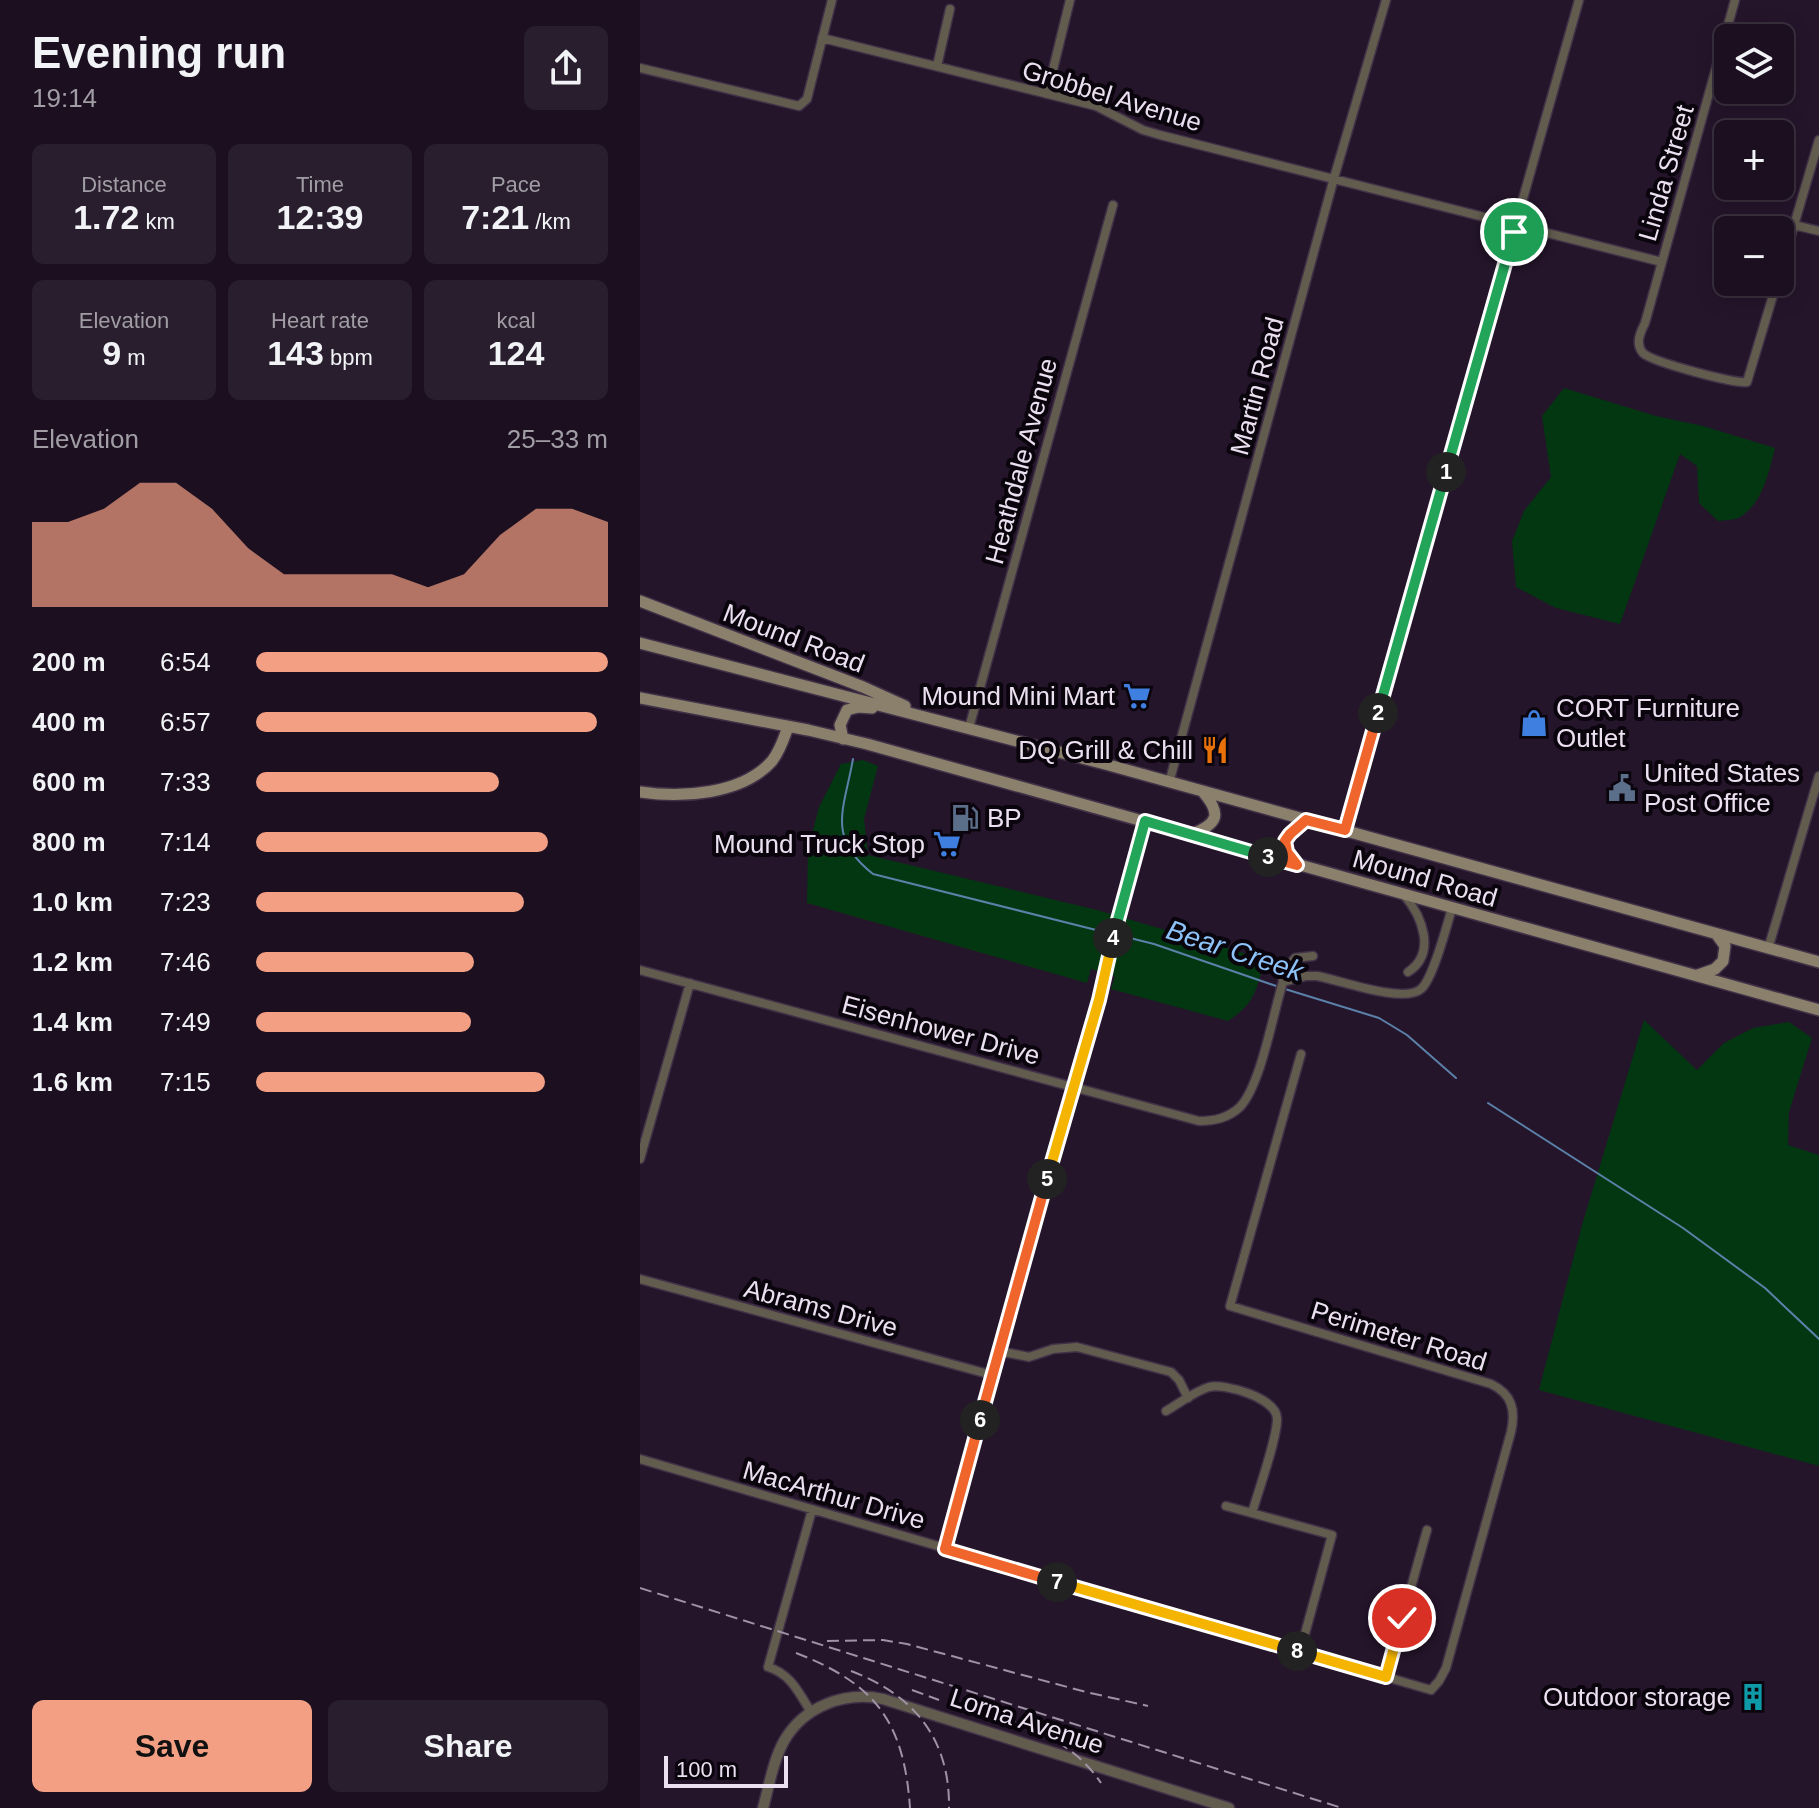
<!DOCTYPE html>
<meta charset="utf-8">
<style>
body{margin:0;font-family:Helvetica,sans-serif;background:#291e2d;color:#f1f3f6;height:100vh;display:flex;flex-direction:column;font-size:30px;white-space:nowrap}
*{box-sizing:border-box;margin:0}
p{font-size:26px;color:#a09da5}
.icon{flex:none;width:44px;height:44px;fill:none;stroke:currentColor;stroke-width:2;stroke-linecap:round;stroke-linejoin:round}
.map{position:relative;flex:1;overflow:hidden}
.drawer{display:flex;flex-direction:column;background:#1c1020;width:640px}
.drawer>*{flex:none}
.buttons{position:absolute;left:1074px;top:24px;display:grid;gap:16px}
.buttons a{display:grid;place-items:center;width:80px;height:80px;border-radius:12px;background:#1c1020;box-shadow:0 4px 20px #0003,0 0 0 2px #3a303e;font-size:40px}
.scale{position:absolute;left:24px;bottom:20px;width:124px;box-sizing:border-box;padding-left:8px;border:4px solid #ebe0f0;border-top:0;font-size:22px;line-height:28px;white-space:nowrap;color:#ebe0f0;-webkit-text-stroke:6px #0a040d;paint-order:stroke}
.pin{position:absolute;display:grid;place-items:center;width:68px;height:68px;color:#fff;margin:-34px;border:4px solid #fff;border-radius:50%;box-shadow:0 2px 8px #0007}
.km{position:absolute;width:40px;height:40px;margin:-20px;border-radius:50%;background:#222;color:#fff;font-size:22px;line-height:40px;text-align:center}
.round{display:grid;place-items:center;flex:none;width:84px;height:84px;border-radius:12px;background:#291e2d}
.overview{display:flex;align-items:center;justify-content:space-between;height:136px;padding:0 32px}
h1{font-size:44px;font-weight:700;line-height:60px}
.figures{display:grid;grid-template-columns:repeat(3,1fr);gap:12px;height:136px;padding:8px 32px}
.figures div{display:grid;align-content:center;border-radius:12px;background:#291e2d;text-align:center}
.figures b{font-size:34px;font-weight:700}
.figures small{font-size:22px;font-weight:400}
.figures p{font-size:22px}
.chart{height:224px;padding:16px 32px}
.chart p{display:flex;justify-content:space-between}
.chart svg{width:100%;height:144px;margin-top:8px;fill:#f39f83;opacity:.7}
.action{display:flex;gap:16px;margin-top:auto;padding:16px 32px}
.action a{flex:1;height:92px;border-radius:12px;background:#f39f83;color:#111;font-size:32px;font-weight:700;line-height:92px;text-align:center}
.action a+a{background:#291e2d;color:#f1f3f6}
ul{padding:0 32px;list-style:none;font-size:26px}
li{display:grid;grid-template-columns:128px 96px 1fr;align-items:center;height:60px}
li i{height:20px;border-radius:10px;background:#f39f83}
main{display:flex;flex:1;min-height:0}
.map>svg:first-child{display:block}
.green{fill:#033711}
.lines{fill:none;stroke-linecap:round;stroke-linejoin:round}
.stream{stroke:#5b81a9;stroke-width:2}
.minor-casing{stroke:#413147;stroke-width:11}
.tertiary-casing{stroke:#413147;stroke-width:13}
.secondary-casing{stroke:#413147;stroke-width:14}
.minor{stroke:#625c4f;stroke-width:8}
.tertiary{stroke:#625c4f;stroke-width:10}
.secondary{stroke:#8a806c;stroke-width:11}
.rail{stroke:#9f92a4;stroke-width:2;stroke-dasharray:12 6;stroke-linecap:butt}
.split-1-casing{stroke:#fff;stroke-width:16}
.split-2-casing{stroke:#fff;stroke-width:16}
.split-3-casing{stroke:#fff;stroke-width:16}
.split-4-casing{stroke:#fff;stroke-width:16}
.split-5-casing{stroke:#fff;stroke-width:16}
.split-6-casing{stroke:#fff;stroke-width:16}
.split-7-casing{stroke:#fff;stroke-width:16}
.split-8-casing{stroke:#fff;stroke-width:16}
.split-9-casing{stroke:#fff;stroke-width:16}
.split-1{stroke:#22a559;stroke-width:10}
.split-2{stroke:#22a559;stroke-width:10}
.split-3{stroke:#f0652b;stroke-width:10}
.split-4{stroke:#22a559;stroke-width:10}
.split-5{stroke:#f5b400;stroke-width:10}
.split-6{stroke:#f0652b;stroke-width:10}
.split-7{stroke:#f0652b;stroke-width:10}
.split-8{stroke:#f5b400;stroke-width:10}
.split-9{stroke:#f5b400;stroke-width:10}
.labels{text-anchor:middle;stroke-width:8;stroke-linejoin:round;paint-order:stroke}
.street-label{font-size:26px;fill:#ebe0f0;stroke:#0a040d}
.poi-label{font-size:26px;fill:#ebe0f0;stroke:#0a040d;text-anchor:end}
.water-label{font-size:28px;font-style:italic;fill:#8dc3f9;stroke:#0a040d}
</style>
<main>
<section class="drawer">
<div class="overview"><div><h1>Evening run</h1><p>19:14</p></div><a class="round"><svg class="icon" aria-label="share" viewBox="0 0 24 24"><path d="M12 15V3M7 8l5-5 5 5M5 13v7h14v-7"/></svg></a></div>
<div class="figures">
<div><p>Distance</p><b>1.72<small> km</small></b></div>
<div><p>Time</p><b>12:39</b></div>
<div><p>Pace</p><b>7:21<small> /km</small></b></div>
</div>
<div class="figures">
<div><p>Elevation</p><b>9<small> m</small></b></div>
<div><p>Heart rate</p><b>143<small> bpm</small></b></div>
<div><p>kcal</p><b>124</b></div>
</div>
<div class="chart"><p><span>Elevation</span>25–33 m</p>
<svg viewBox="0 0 160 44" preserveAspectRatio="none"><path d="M0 44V18L10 18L20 14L30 6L40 6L50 14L60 26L70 34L80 34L90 34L100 34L110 38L120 34L130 22L140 14L150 14L160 18V44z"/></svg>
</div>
<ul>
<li><b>200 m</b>6:54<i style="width:100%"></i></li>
<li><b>400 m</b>6:57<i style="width:97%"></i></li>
<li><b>600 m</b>7:33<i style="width:69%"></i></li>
<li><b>800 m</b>7:14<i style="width:83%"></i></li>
<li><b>1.0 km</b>7:23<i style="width:76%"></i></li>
<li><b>1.2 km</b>7:46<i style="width:62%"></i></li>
<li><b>1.4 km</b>7:49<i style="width:61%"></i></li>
<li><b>1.6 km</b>7:15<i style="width:82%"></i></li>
</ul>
<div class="action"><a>Save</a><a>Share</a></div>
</section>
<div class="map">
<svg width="1179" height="1808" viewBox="0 0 1179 1808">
<rect width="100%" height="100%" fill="#25152b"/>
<path class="green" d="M924 388 1016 416 1063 426 1135 448C1129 471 1123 505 1098 518 1093 520 1084 520 1078 521L1059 503 1057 466 1040 454 980 624 916 608 876 587 872 541 884 511 911 477 902 416Z
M223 760 238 766 224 819 228 855 457 910 607 954 621 973C615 997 609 1007 588 1021L471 989 475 976 451 969 447 983 167 903 168 850 179 807 201 764Z
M1004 1020 1057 1070 1084 1043 1113 1028 1149 1022 1172 1038 1149 1112 1148 1145 1179 1155V1466L899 1390 942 1225Z"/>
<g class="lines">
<path class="stream" d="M213 759C204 810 186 837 233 874L472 934
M478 935 514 944 639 987
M645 989 739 1018 767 1035 816 1078
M848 1103 1043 1228 1125 1288 1179 1339"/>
<g class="minor-casing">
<path id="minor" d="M1095 0 1005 323C1000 333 995 344 1003 353 1012 362 1095 384 1107 382L1137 282
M182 38 456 106 503 130 520 135 1022 262
M297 66 310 9
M0 68 159 106 167 99 192 0
M407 94 430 0
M1154 225 1179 231
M1140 273 1179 140
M329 728 473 205
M529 783 694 178 746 0
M705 830 939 0
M764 895C782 916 797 953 768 972
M1128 949 1179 776
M0 970 559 1121C575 1121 588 1118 600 1107 621 1085 633 1013 643 982L642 973 655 958 673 956
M643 982 666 976H677C700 980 763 1004 781 989 793 979 807 925 812 908
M0 1159 50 983
M0 1279 352 1375
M359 1351 389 1357 413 1349 437 1347 531 1372 539 1380 548 1398
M526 1411C540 1403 555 1391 569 1387 585 1383 636 1398 637 1418 638 1436 618 1492 612 1513
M0 1459 791 1690 799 1681 806 1668 871 1432C876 1410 872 1394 851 1384L590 1306 661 1054
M586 1506 692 1535 660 1652
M305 1549 459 1000 463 973 505 821
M746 1677 787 1530
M171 1712C159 1693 151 1674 128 1667L172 1510"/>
</g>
<g class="tertiary-casing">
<path id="tertiary" d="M123 1808C129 1786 133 1761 144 1741 164 1706 205 1691 243 1699L589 1808"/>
</g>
<g class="secondary-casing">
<path id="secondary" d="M0 601 223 687 265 706
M0 643 465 764 1179 962
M0 698 168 730 227 744 1179 1010
M203 739 200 725 207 710 218 707 232 708
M0 792C41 798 102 795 132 761 140 751 144 738 148 727
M552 834C578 824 582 814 563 792
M657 865 647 852 645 841 650 834 666 820
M1058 975 1075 969 1083 961 1085 946 1077 935"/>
</g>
<use href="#minor" class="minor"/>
<use href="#tertiary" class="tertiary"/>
<use href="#secondary" class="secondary"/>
<path class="rail" d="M0 1588 702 1808
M187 1641 243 1640 267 1644 446 1692 508 1706
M156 1653C236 1684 264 1722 270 1808
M211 1671C274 1695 310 1739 309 1808
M272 1690 299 1700
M368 1720C406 1733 438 1749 461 1783"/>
</g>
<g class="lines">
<g class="split-1-casing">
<path id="split-1" d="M806 472 874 232"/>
</g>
<g class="split-2-casing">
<path id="split-2" d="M738 713 806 472"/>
</g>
<g class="split-3-casing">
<path id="split-3" d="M628 857 657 865 647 852 645 841 650 834 666 820 705 830 738 713"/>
</g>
<g class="split-4-casing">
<path id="split-4" d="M473 938 505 821 628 857"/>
</g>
<g class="split-5-casing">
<path id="split-5" d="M407 1179 459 1000 473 938"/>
</g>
<g class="split-6-casing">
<path id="split-6" d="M340 1420 407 1179"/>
</g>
<g class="split-7-casing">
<path id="split-7" d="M340 1420 305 1549 417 1582"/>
</g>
<g class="split-8-casing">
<path id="split-8" d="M417 1582 657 1651"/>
</g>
<g class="split-9-casing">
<path id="split-9" d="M657 1651 746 1677 762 1618"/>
</g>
<use href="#split-1" class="split-1"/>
<use href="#split-2" class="split-2"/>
<use href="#split-3" class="split-3"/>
<use href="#split-4" class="split-4"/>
<use href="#split-5" class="split-5"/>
<use href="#split-6" class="split-6"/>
<use href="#split-7" class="split-7"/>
<use href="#split-8" class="split-8"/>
<use href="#split-9" class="split-9"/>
</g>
<defs>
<g id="supermarket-bare" transform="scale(2.16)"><path d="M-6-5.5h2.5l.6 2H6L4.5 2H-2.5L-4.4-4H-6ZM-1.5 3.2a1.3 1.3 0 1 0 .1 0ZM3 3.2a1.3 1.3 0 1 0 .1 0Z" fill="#3f7fe0" stroke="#0a040d" stroke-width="2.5" paint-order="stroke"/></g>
<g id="shop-bare" transform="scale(2.16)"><path d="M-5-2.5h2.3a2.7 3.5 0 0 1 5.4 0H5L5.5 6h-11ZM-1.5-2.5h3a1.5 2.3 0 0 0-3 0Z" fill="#3f7fe0" stroke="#0a040d" stroke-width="2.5" paint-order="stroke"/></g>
<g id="restaurant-bare" transform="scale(2.16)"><path d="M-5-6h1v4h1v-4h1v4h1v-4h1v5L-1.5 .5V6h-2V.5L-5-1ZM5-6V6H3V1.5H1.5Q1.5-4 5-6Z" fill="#e8710a" stroke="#0a040d" stroke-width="2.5" paint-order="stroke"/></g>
<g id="civic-bare" transform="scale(2.16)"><path d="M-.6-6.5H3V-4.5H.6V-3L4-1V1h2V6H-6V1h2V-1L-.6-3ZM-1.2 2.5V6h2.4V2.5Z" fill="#5c6f8a" stroke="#0a040d" stroke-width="2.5" paint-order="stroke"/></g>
<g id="fuel-bare" transform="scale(2.16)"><path d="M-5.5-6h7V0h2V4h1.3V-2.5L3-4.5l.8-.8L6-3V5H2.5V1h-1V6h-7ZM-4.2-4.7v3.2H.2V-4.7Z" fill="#5c6f8a" stroke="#0a040d" stroke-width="2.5" paint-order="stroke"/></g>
<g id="building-bare" transform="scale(2.16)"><path d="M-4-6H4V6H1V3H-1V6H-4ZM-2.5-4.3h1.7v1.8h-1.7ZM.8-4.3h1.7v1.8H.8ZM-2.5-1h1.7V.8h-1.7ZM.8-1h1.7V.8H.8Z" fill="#0f9aa8" stroke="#0a040d" stroke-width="2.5" paint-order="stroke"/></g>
</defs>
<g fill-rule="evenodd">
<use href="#supermarket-bare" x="497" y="696"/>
<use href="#shop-bare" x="894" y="723"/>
<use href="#restaurant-bare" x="575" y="750"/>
<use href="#civic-bare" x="982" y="788"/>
<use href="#fuel-bare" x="325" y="818"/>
<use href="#supermarket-bare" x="307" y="844"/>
<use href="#building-bare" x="1113" y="1697"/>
</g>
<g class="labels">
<g class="street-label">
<text transform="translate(472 96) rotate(17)" y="9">Grobbel Avenue</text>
<text transform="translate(1026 173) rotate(-74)" y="9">Linda Street</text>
<text transform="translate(617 386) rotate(-75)" y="9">Martin Road</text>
<text transform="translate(381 461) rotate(-75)" y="9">Heathdale Avenue</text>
<text transform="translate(154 638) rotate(21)" y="9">Mound Road</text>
<text transform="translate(785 878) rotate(16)" y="9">Mound Road</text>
<text transform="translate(301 1030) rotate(15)" y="9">Eisenhower Drive</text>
<text transform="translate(181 1308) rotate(15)" y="9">Abrams Drive</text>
<text transform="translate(759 1336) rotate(17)" y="9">Perimeter Road</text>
<text transform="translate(194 1495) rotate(16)" y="9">MacArthur Drive</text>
<text transform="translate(387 1721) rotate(18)" y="9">Lorna Avenue</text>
</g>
<g class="poi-label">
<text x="475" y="705">Mound Mini Mart</text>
<text x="916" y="717" text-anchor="start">CORT Furniture<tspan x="916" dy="30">Outlet</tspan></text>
<text x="553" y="759">DQ Grill &amp; Chill</text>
<text x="1004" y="782" text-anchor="start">United States<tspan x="1004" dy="30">Post Office</tspan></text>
<text x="347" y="827" text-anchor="start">BP</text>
<text x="285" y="853">Mound Truck Stop</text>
<text x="1091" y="1706">Outdoor storage</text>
</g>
<g class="water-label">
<text transform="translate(595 950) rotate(18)" y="10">Bear Creek</text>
</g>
</g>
</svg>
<div class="buttons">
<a><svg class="icon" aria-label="layers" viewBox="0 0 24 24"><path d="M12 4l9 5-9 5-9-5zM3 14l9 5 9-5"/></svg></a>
<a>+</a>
<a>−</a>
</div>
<div class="scale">100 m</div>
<div class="pin" style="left:874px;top:232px;background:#1e9e55"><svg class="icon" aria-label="arrive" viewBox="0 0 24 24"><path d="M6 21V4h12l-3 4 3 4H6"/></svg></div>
<div class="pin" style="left:762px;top:1618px;background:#d93025"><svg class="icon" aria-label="check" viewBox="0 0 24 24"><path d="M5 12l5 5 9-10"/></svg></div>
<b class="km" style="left:806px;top:472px">1</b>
<b class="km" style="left:738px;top:713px">2</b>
<b class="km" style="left:628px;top:857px">3</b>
<b class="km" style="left:473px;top:938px">4</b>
<b class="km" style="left:407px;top:1179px">5</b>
<b class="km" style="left:340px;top:1420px">6</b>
<b class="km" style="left:417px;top:1582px">7</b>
<b class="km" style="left:657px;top:1651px">8</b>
</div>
</main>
